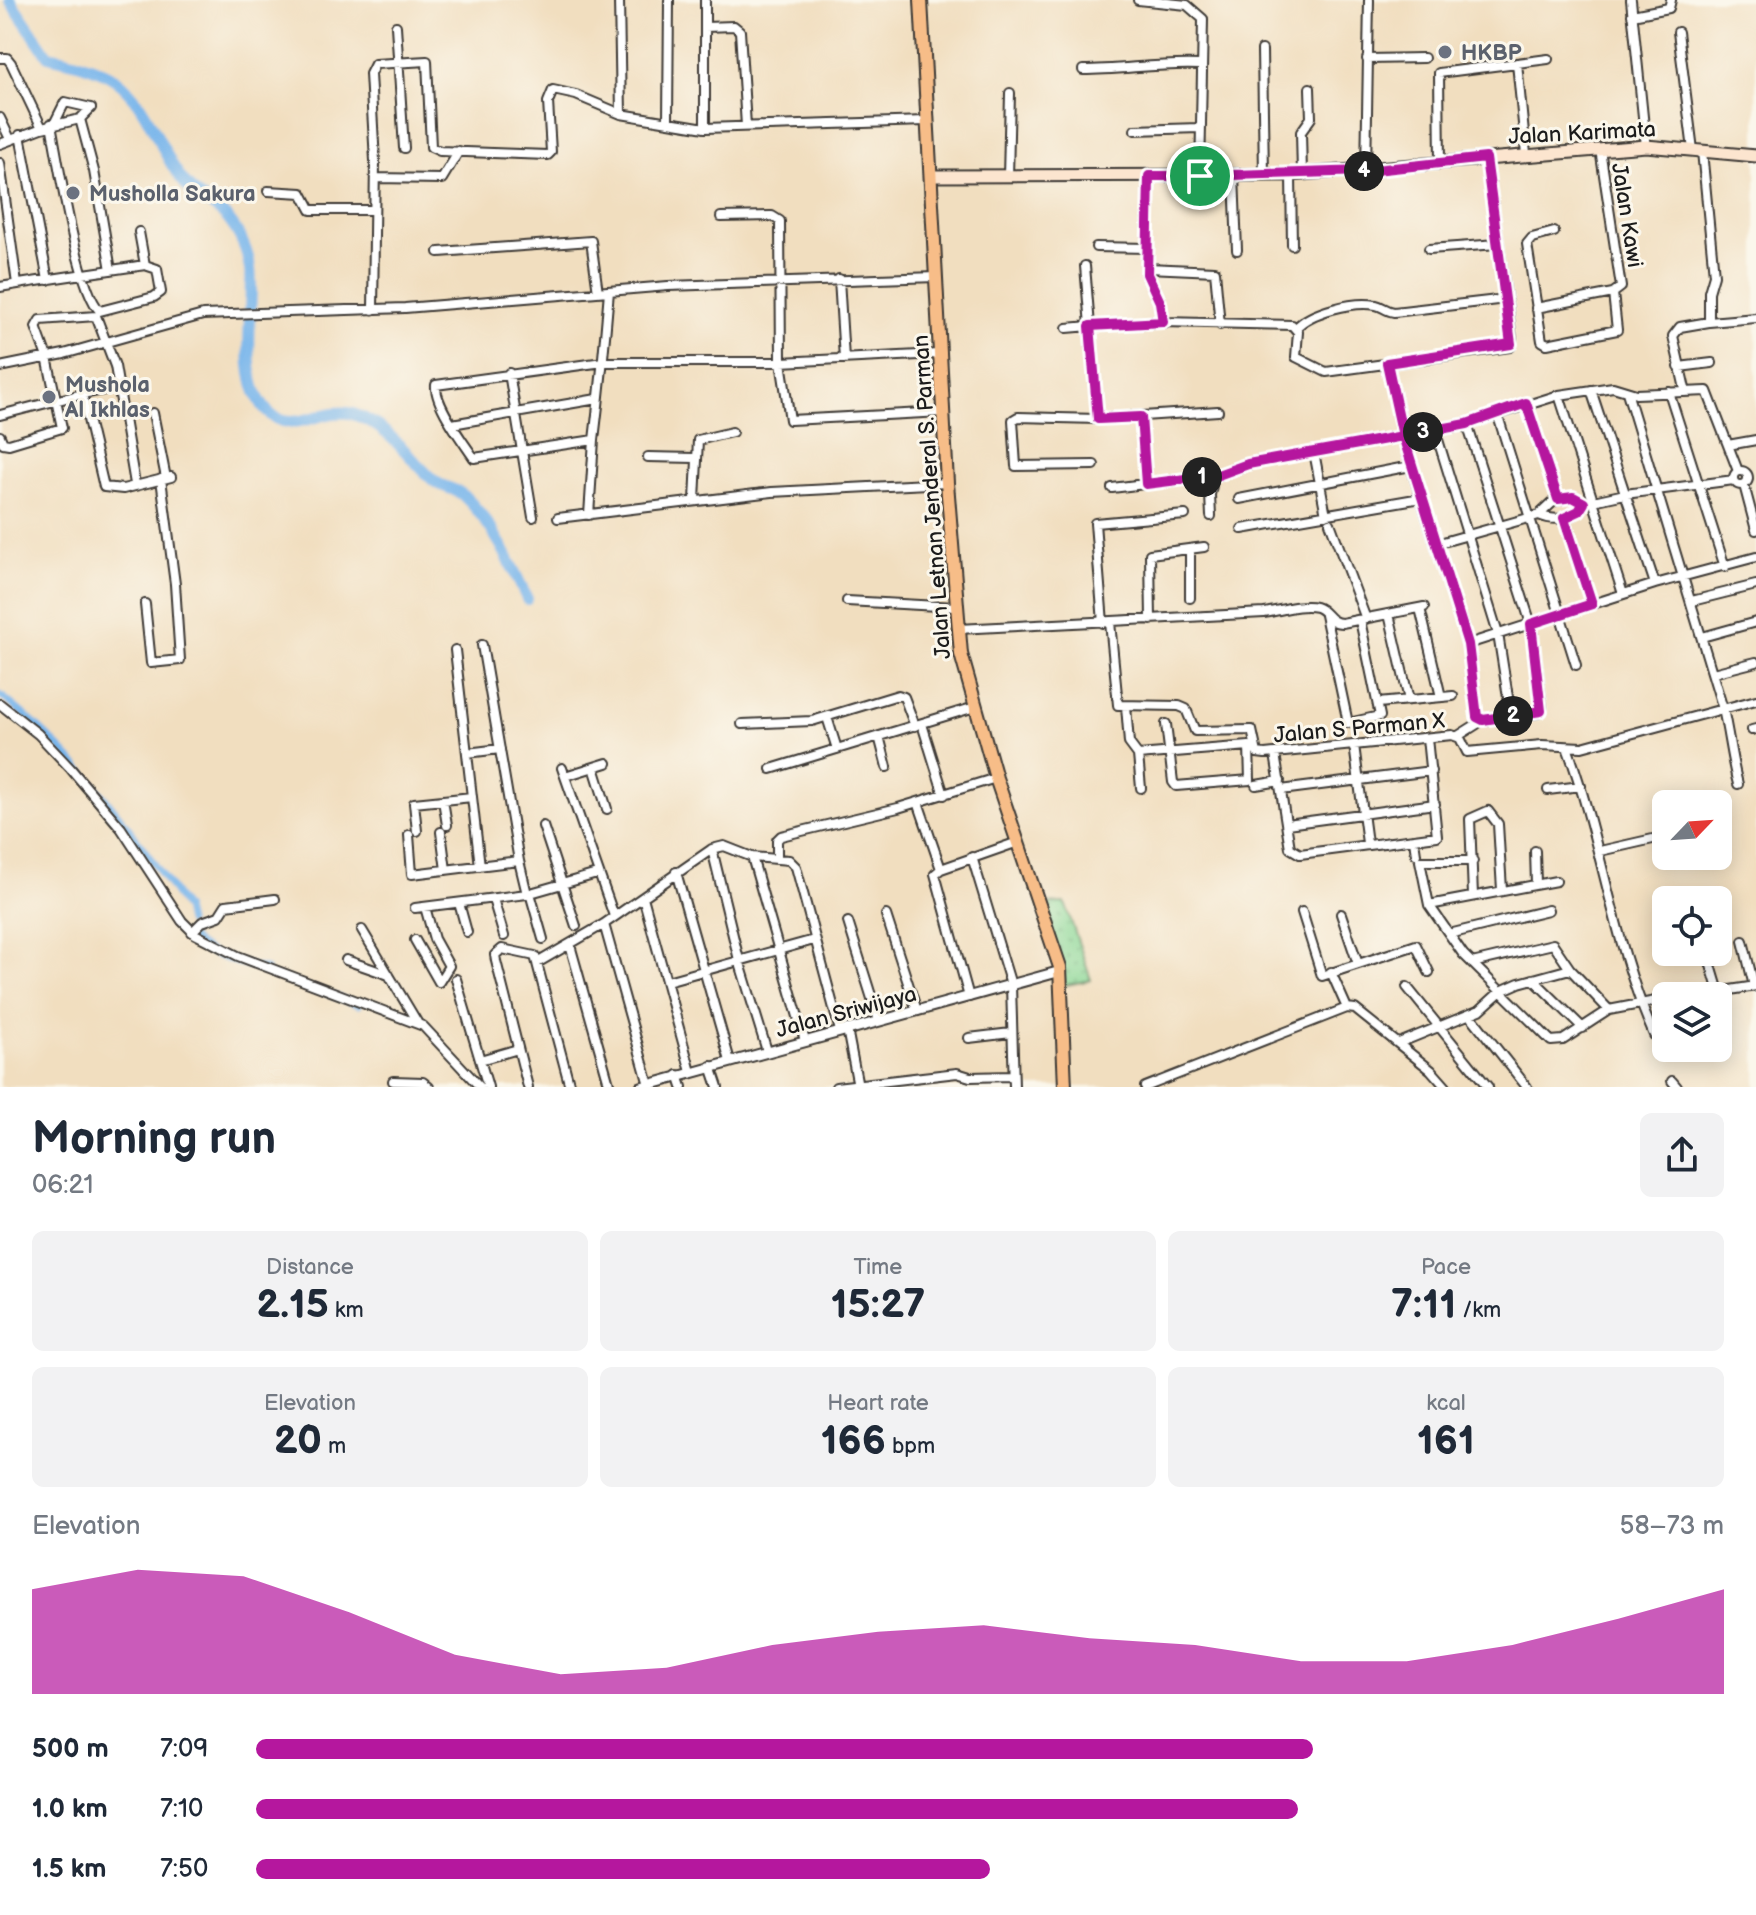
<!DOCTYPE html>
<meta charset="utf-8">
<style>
body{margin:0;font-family:"Balsamiq Sans",sans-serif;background:#f2f2f3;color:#1f2937;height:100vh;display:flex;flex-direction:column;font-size:30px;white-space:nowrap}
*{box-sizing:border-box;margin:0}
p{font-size:26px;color:#747a83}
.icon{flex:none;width:44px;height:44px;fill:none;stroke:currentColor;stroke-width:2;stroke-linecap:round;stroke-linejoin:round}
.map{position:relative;height:1087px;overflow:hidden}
.sheet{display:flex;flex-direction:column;background:#fff;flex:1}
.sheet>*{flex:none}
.needle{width:52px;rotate:65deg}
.buttons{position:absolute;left:1652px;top:790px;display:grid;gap:16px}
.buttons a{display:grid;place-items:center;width:80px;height:80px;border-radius:12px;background:#fff;box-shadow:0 4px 20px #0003;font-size:40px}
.pin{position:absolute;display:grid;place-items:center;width:68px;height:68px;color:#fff;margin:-34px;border:4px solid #fff;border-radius:50%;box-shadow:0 2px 8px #0007}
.km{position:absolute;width:40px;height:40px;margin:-20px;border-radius:50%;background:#222;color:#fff;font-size:22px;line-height:40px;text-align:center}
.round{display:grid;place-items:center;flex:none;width:84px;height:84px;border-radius:12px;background:#f2f2f3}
.head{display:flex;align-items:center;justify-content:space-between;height:136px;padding:0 32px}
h1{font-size:44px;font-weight:700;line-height:60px}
.metrics{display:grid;grid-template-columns:repeat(3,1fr);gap:12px;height:136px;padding:8px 32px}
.metrics div{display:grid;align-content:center;border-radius:12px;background:#f2f2f3;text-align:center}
.metrics b{font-size:40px;font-weight:700}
.metrics small{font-size:22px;font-weight:400}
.metrics p{font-size:22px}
.chart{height:224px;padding:16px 32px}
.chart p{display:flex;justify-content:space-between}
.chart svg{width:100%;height:144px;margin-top:8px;fill:#b5179e;opacity:.7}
ul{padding:0 32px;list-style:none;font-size:26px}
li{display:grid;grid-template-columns:128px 96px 1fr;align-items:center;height:60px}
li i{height:20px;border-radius:10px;background:#b5179e}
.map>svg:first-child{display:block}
.park{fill:url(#park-dots);stroke:#537a58;stroke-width:2}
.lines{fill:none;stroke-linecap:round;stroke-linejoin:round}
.canal{stroke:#78b5eb;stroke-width:7}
.river{stroke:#78b5eb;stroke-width:12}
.minor-casing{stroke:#3c3934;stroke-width:12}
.tertiary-casing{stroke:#3c3934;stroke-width:13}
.secondary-casing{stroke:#3c3934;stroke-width:15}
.trunk-casing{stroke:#3c3934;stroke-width:16}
.minor{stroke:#fff;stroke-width:8}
.tertiary{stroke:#fff;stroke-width:9}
.secondary{stroke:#fce5cf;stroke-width:11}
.trunk{stroke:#f7bd88;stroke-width:12}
.route-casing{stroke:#fff;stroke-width:16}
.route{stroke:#b5179e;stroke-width:10}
.worship-dot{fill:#6b7280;stroke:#fbf7ec;stroke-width:3}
.labels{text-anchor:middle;stroke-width:6;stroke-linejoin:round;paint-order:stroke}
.worship-label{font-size:22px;font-weight:bold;fill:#5b616d;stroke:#fbf7ec;text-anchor:start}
.street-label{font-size:22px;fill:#1c1c1c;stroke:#fbf7ec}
</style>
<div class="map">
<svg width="1756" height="1087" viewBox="0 0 1756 1087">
<defs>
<pattern id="park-dots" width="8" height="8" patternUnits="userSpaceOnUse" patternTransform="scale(2)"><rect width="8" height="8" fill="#8ad795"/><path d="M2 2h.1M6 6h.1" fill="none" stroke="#76b880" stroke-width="1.8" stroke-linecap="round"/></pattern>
</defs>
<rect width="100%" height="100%" fill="#fbf7ec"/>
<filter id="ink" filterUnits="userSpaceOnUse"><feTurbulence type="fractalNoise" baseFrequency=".0125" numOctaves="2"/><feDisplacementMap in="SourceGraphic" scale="16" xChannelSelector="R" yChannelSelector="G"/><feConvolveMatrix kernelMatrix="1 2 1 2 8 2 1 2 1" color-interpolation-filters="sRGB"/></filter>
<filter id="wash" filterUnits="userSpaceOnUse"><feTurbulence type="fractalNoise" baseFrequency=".006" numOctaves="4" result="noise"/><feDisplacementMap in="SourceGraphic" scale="32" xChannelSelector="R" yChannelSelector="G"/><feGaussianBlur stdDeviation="1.8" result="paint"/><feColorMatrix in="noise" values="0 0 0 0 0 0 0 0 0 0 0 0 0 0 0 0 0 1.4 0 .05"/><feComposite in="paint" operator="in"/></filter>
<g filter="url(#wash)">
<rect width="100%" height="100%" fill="#f1debf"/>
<path class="park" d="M1065 903 1091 980 1061 986 1039 904Z"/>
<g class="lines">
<path class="canal" d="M0 695C77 754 132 828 185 909L188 922
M188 934C202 955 242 965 266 969
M318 990 358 1005"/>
<path class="river" d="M10 0 48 56C70 61 97 66 116 80 153 107 159 157 190 189 201 201 218 207 228 219 240 234 248 251 250 269 255 310 237 377 267 411 290 438 325 405 353 414 387 425 408 456 432 479 440 488 455 487 464 496 493 523 511 563 527 599"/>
</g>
</g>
<g filter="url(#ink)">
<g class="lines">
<g class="minor-casing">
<path id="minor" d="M619 0 621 114
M705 0V128
M1138 0 1187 5 1203 19 1200 176
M1631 0 1646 146
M1632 15 1669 8 1671 0
M396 26 404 148
M705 27 734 26 740 31 746 126
M1678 32 1693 150
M1262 50 1264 175
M0 58H7L11 63 42 128 0 144
M1367 59 1424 58
M1517 63 1526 154
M1083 70C1123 70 1160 63 1200 65
M0 118 10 139
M668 121 669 0
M55 122 65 102 91 108 80 119
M42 128 80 119 94 171 111 270
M1135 130 1199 128
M20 135 48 280
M0 163 17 284
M1440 164 1439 73 1548 59
M1366 171 1369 0
M1302 174 1301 132 1311 118 1310 88
M1291 175 1292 245
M1149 176 1147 274 1160 302 1163 322
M1234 176 1237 250
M1008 177 1010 93
M375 178 442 179 459 151
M268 191 302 193 311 210H374
M721 217 772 216 780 221 781 362 790 420 943 412
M139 232 145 265
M1554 232 1532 238 1527 244 1542 341 1547 344 1617 330 1613 293
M1096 247 1148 248
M1429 249 1498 244
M439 252 591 241 598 292
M1148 268 1215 271 1220 325
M839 279 844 359
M0 287C48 279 97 272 145 265L157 269 161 292 154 297 100 311C78 291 58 160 51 124
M609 291C605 340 600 391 594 440L474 458C463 442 434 403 436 385L603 362H781L939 354
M1536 308 1613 293 1621 287 1600 149
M373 310 375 161 370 74 375 64 427 61 431 147 440 151 548 155 551 152 548 102 553 90 576 95 621 114 705 128 926 121
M1709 322 1756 318
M1067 328 1090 326 1085 266
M1296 328C1310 312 1353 301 1376 305 1382 306 1386 311 1394 312L1506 299
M1387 363 1411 466 1468 644 1477 717 1483 720 1538 713 1542 708 1531 624 1467 424
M0 367 64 354 203 315 405 308 668 286 936 277
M1679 367 1712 363
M509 373 533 517
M119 387 82 394 104 487 123 489 171 477
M1685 389 1673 336 1680 327 1709 322V292L1714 275 1702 151
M1591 390 1655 584
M1627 392 1723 709C1729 735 1731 758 1738 784
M1669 392 1725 567
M1559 395 1623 594
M1526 403 1558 499
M1218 411 1098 419 1090 326 1163 322 1292 325 1298 332 1296 357 1326 372 1510 347 1512 338 1486 158
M153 413 166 478
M1497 413 1576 665
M0 415 82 394
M1141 417 1146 484
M452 424 597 399
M1435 430 1498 634 1511 716
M0 436 3 443 9 444 62 428 47 357 36 327 40 320 96 316 115 366 135 484
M1728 445 1756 440
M1314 452 1326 515
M648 457 695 458
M1094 465 1016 466 1013 420 1018 417 1098 419
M1734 478a7 7 0 1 1 14 0a7 7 0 1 1-14 0Z
M1744 485 1756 530
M1112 488 1218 475 1248 464 1467 424 1559 395 1613 387 1636 394 1707 391 1738 471
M1573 497 1584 503C1576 520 1555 522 1539 515L1554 501Z
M1239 499 1411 466
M695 500 698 440 732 432
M1584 503 1625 494 1734 480
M589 515 594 440
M1211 516 1210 495 1214 476
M558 518 772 492 947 483
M1564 518 1592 604
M1330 523 1366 619
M1242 529 1421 498
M1436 544 1539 515
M1190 549V598
M847 601 956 607
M1692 601 1756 585
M145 604 151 663 180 660 175 584 161 479
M1420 608 1441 697
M1389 614 1409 700
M1325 615 1348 723 1380 716 1360 620
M1151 620 1150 554 1204 547
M1110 622 1118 705 1179 706 1186 709 1195 731 1252 730 1257 753 1265 754 1452 735 1460 738 1467 752 1542 745 1582 747 1756 700
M1103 623 1095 523 1185 515
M958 629 1264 613C1279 611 1301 603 1316 607 1327 610 1328 623 1342 623L1424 607
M1702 637 1756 622
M1468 644 1655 584 1756 557
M482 645 519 861
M455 650 480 866
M1713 673 1756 662
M1378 703 1453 696
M0 704 38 734 71 769 121 828 182 921 195 934 238 956 423 1026 480 1087
M1126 706 1129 743 1138 755 1249 746 1250 780 1176 786 1173 782 1166 724
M827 717 837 749
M742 724 812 721 898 695 904 697 915 726
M922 724 944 795
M1752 730 1756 729
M879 736 887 767
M1458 736 1477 724 1479 719
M1354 745 1367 843
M1567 747C1602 842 1613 943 1654 1035
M467 753 500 749
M1275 754 1290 848 1300 854 1437 836 1427 738
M1138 755 1141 788
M594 767 607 809
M562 768 614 916
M771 769 975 707
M565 776 607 763
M1256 785 1280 781
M1281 790 1431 771
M1548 790 1581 786
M443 800 447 825
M918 802 941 869
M1287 824 1435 804
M543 826 576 926
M417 831 414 803 472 797
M441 832 446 870
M409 835 412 874 519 861 527 894
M1414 840 1416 854
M712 849 739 960 767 1051
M1535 851 1536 884
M1600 851 1666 836
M752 857 805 1041
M972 857 1011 985 1014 1087
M777 859V840L781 836 898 808 996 778
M1473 861H1420L1429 905 1463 954 1551 1041 1563 1040 1609 1010 1666 999
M676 872 730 1061
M530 893 543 939
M1473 896 1470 819 1488 811 1498 824 1502 890
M643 897 691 1072
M493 899 504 936
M459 903 467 932
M1429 905 1556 881
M415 908 527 894 597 874
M1302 912 1322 976 1416 945 1429 972
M1341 914 1358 964
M886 915 917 1011
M848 922 879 1021
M604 924 649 1085
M362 930 417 1022
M192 932 202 922 219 916 226 905 275 899
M1449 934 1548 910
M415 940 439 982 449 966 434 939 425 907
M1743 941 1754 986
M570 945 610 1087
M1707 952 1719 992
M346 960 389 975
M537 963 604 924 712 849 724 846 752 857 789 860 796 867 840 1031
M1472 963 1553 944 1570 969 1609 1010
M1331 972 1347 1008
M456 979 480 1060 518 1049
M1533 979 1583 1028
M667 981 814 940
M1407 987 1488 1087
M1691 996 1756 986
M969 997 935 874 941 869 1018 842
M1470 1015 1527 1087
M847 1029 858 1086
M969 1038 1011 1033
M1399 1043 1480 1010 1501 991 1519 983 1570 969
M480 1060 488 1087
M711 1066 718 1087
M678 1075 682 1087
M393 1081 423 1082 429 1087
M1672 1081 1677 1087
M528 1087 496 961 495 955 502 949 535 956 570 1087
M836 1087 957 1073 970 1077 1013 1076
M1145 1087 1347 1008 1355 1009 1431 1070 1446 1087"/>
</g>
<g class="tertiary-casing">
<path id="tertiary" d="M641 1087 1061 971"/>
</g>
<g class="secondary-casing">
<path id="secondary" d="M931 176 1291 175 1646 146 1756 156"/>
</g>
<g class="trunk-casing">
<path id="trunk" d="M921 0 947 483 961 654 996 778 1060 967 1065 1087"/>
</g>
<use href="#minor" class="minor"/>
<use href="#tertiary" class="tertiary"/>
<use href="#secondary" class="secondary"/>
<use href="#trunk" class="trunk"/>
</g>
</g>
<g class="lines" filter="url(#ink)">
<g class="route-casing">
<path id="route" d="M1200 176H1149L1147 274 1160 302 1163 322 1090 326 1098 419 1141 417 1146 484 1218 475 1248 464 1403 436 1468 644 1477 717 1483 720 1541 711 1531 624 1592 604 1564 518 1579 511 1584 503 1573 497 1558 499 1526 403 1467 424 1403 436 1387 363 1511 344 1486 158 1366 171 1200 176"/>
</g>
<use href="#route" class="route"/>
</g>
<g class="worship-dot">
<circle cx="1445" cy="52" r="8"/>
<circle cx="73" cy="193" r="8"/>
<circle cx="49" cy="397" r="8"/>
</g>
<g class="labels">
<g class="worship-label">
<text x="1461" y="60">HKBP</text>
<text x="89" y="201">Musholla Sakura</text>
<text x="65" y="392">Mushola<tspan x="65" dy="25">Al Ikhlas</tspan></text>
</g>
<g class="street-label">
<text transform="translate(1582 132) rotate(-3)" y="8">Jalan Karimata</text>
<text transform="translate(1628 215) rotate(81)" y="8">Jalan Kawi</text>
<text transform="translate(931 497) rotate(-94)" y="8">Jalan Letnan Jenderal S. Parman</text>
<text transform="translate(1359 727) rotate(-5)" y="8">Jalan S Parman X</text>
<text transform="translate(846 1011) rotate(-15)" y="8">Jalan Sriwijaya</text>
</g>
</g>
</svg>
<div class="buttons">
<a><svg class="needle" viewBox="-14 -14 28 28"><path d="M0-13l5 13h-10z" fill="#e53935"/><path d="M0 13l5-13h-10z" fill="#747a83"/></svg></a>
<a><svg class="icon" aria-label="locate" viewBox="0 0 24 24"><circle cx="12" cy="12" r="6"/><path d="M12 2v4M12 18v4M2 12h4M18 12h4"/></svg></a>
<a><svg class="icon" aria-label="layers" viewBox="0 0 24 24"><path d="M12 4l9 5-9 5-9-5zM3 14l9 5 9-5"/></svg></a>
</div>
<div class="pin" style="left:1200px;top:176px;background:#1e9e55"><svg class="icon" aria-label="arrive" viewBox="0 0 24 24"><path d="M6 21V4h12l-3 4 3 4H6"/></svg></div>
<b class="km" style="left:1202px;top:477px">1</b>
<b class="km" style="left:1513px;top:716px">2</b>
<b class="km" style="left:1423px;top:432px">3</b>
<b class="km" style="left:1364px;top:171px">4</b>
</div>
<section class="sheet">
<div class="head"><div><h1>Morning run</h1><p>06:21</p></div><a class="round"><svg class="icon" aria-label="share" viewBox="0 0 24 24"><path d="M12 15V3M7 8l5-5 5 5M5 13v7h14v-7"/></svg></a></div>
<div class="metrics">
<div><p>Distance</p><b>2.15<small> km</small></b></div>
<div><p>Time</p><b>15:27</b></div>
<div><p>Pace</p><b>7:11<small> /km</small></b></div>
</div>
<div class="metrics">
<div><p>Elevation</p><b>20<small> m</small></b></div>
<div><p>Heart rate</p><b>166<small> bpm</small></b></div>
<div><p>kcal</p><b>161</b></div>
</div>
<div class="chart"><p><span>Elevation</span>58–73 m</p>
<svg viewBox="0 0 160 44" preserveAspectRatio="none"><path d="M0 44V12L10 6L20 8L30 19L40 32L50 38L60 36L70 29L80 25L90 23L100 27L110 29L120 34L130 34L140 29L150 21L160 12V44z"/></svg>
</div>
<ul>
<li><b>500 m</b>7:09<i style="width:72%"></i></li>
<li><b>1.0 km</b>7:10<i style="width:71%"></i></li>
<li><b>1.5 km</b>7:50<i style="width:50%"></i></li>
</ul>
</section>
